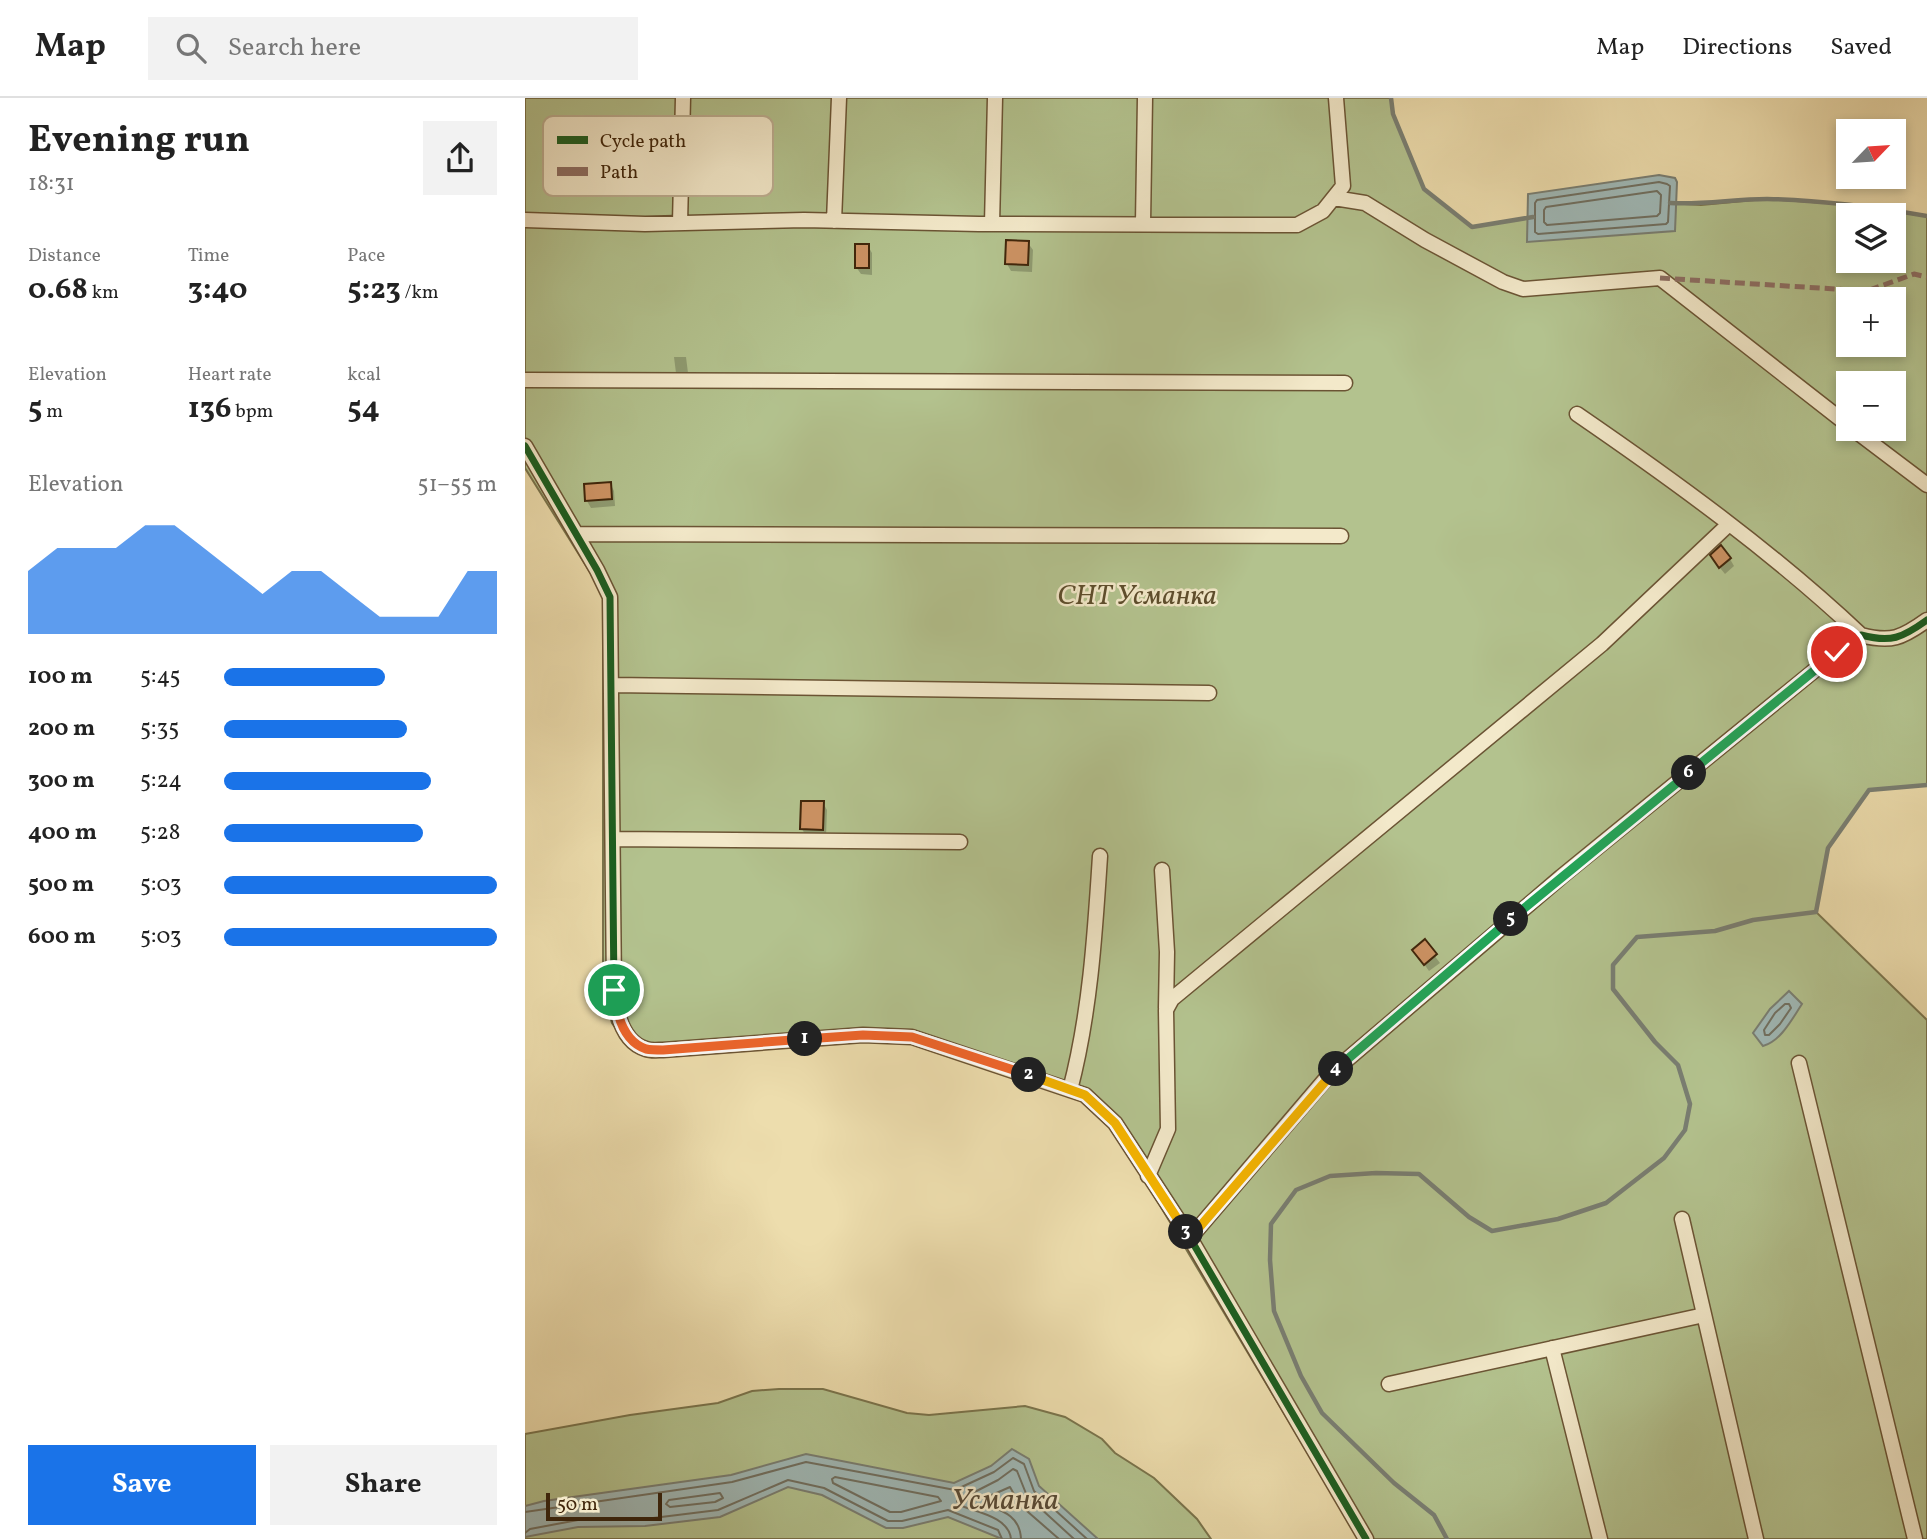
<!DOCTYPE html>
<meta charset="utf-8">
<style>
body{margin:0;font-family:Vollkorn,serif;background:#f2f2f2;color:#222;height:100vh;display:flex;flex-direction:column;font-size:26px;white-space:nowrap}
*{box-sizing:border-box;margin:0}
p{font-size:23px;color:#767676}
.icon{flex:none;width:38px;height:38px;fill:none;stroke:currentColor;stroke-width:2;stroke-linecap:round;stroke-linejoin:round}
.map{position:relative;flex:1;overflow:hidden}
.panel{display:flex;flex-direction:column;background:#fff;width:525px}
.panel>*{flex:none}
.needle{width:46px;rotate:65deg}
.tools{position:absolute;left:1311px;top:21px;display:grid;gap:14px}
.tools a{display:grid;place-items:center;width:70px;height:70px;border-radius:0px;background:#fff;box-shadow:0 4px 10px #0003;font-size:35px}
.scale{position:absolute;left:21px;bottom:18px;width:116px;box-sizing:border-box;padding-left:7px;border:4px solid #40260b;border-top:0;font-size:19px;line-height:24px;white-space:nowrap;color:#40260b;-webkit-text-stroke:5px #f3e9ca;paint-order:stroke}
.pin{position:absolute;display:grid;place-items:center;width:60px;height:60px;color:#fff;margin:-30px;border:4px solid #fff;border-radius:50%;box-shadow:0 2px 7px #0007}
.km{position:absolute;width:35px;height:35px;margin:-18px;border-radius:50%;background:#222;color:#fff;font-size:19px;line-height:35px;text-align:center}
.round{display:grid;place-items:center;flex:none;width:74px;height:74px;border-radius:0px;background:#f2f2f2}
.overview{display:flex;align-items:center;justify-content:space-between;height:119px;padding:0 28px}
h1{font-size:38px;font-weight:700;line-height:52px}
.figures{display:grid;grid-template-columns:repeat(3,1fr);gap:10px;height:119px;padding:7px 28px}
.figures div{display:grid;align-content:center}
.figures b{font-size:30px;font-weight:700}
.figures small{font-size:19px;font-weight:400}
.figures p{font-size:19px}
.chart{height:196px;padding:14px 28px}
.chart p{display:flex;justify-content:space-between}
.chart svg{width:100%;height:126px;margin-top:7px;fill:#1a73e8;opacity:.7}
.primary-button{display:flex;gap:14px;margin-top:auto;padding:14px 28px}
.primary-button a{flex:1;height:80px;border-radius:0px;background:#1a73e8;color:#fff;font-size:28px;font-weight:700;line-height:80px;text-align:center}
.primary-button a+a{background:#f2f2f2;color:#222}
ul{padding:0 28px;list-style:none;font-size:23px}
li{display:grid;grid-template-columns:112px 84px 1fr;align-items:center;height:52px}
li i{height:18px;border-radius:9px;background:#1a73e8}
header{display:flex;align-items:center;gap:42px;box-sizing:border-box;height:98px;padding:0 35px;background:#fff;border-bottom:2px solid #e0e0e0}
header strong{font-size:33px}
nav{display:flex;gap:38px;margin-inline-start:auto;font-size:24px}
.search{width:490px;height:63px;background:#f2f2f2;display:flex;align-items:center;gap:18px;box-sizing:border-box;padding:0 24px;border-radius:0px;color:#767676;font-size:26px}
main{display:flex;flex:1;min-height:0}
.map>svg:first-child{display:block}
.green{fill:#b3c28e;stroke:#7a744c;stroke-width:2;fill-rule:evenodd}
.water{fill:#9fb8b6;stroke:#797e72;stroke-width:2}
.shadow{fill:#0003}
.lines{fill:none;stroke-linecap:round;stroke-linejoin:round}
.shore{stroke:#706f60;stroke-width:2}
.stream{stroke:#797e72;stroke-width:4.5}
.building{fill:#cc9263;stroke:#40260b;stroke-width:2}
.minor-casing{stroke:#6b5434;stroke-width:17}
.minor{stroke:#f3e9ca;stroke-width:14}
.quiet{stroke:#8d6e63;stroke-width:5;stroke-dasharray:10 5;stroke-linecap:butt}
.cycleway-casing{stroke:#f3e9ca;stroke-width:11}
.cycleway{stroke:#1b5e20;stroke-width:7}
.split-1-casing{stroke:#fff;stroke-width:14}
.split-2-casing{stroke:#fff;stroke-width:14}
.split-3-casing{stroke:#fff;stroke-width:14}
.split-4-casing{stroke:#fff;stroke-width:14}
.split-5-casing{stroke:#fff;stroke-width:14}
.split-6-casing{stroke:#fff;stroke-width:14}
.split-7-casing{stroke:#fff;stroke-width:14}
.split-1{stroke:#f0652b;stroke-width:9}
.split-2{stroke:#f0652b;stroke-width:9}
.split-3{stroke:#f5b400;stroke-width:9}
.split-4{stroke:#f5b400;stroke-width:9}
.split-5{stroke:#22a559;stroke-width:9}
.split-6{stroke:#22a559;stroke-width:9}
.split-7{stroke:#22a559;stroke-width:9}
.labels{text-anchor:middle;stroke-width:5;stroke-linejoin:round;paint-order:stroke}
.park-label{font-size:28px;font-style:italic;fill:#5d4d2c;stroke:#f3e9ca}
.water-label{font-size:30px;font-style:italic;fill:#584a36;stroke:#f3e9ca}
.key{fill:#f3e9ca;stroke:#bdae91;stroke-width:2}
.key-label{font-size:19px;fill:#40260b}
</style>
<header>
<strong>Map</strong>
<div class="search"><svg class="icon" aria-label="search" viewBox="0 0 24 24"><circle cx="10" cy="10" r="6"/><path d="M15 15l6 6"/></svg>Search here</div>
<nav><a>Map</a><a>Directions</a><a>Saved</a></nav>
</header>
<main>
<section class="panel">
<div class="overview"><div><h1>Evening run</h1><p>18:31</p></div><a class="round"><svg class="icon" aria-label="share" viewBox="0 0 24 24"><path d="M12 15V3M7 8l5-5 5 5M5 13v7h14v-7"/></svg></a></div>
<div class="figures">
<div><p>Distance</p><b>0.68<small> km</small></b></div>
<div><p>Time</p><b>3:40</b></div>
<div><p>Pace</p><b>5:23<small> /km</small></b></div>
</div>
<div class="figures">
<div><p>Elevation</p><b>5<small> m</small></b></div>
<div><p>Heart rate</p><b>136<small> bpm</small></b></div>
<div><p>kcal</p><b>54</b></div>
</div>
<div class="chart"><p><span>Elevation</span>51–55 m</p>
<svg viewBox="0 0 160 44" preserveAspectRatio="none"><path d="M0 44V22L10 14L20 14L30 14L40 6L50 6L60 14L70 22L80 30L90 22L100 22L110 30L120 38L130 38L140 38L150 22L160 22V44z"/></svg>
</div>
<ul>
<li><b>100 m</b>5:45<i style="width:59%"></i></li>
<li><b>200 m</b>5:35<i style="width:67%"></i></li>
<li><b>300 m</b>5:24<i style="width:76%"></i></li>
<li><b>400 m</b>5:28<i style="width:73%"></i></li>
<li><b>500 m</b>5:03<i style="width:100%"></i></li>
<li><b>600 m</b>5:03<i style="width:100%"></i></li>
</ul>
<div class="primary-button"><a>Save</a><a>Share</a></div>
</section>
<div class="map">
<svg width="1402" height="1441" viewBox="0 0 1402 1441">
<rect width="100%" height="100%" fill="#edddad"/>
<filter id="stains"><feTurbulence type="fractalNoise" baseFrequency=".00286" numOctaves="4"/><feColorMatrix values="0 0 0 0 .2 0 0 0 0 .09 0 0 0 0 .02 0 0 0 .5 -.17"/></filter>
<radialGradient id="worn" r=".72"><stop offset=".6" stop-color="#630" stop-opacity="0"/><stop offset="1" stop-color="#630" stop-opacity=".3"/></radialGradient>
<path class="green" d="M0 0H866L868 16 899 91 947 129 1041 113 1143 105 1176 107 1240 101 1315 106 1402 118V687L1344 692 1303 750 1291 814 1402 922V1441H834L587 1027 557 1001 387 944 339 942 105 950 87 925 78 893V495L0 370ZM1323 117H1368V163H1323ZM1323 201H1368V247H1323ZM1323 285H1368V331H1323Z
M254 1291H298L382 1315 404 1317 500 1308 540 1319 577 1341 590 1355 629 1380 672 1421 686 1441H0V1336L105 1317 193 1305 227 1293Z"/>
<path class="water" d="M1134 77 1150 80 1152 84 1150 133 1002 144 1003 96Z
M1264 893 1277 906C1267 921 1256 943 1238 948L1228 935 1245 911Z
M487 1351 504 1361 514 1388 573 1441H477L423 1419 378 1430H361L297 1397 263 1389 195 1419 120 1428 53 1429 0 1439V1408L19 1403 206 1377 281 1356 429 1385 466 1368Z"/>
<path class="shadow" d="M503 145 508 152 507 174 486 173 482 166Z
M343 148 347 155V177L336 176 331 169Z
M1368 215 1375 223 1373 238 1368 237Z
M149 259H161L163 275H151Z
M85 385 89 393 90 408 66 410 62 403Z
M1205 461 1209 468 1200 476 1191 465Z
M298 705 302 712 301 739 281 738 277 731Z
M899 844 915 865 904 873 889 852Z"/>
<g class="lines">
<path class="shore" d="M1134 84 1142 86 1145 88 1143 124 1141 126 1013 136 1010 134V105L1012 102Z
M1132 93 1136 97 1135 115 1132 118 1022 127 1019 124V112L1021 109Z
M1260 906H1264L1266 910 1255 926 1244 937H1240L1239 932 1250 915Z
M310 1379 413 1399 416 1403 376 1414H365L308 1385 307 1381Z
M195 1395 198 1400 190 1404 145 1409 141 1406 144 1402Z
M0 1414 207 1384 281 1364 430 1392 469 1374 488 1360 499 1366 509 1393 562 1441
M0 1435 5 1431 53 1422 120 1421 193 1412 263 1382 299 1390 363 1423H377L423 1412 473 1432 477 1441
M486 1441C484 1419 451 1414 434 1407L432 1403 473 1382 488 1371 492 1373 502 1398 549 1441
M496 1441C495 1418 478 1413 460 1406V1400L485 1389 495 1407 534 1441"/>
<path class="stream" d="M866 0 868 16 899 91 947 129 1008 119
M1145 105C1178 107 1209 101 1242 101 1295 102 1349 109 1402 118
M922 1441 909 1417 869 1385 797 1315 776 1278 749 1213 745 1162 746 1126 771 1092 805 1078 851 1075 894 1076 944 1119 967 1133 1033 1121 1081 1105 1139 1060 1160 1032 1165 1006 1153 967 1130 944 1088 891V867L1112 839 1190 833 1228 822 1291 814 1303 750 1344 692 1402 687"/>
</g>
<path class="building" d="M481 142 504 143 503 167 480 166Z
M330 146H344V170H330Z
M86 384 87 401 60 403 59 386Z
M1196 447 1206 460 1194 470 1185 457Z
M276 703H299L298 732 275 731Z
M900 841 912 856 899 867 887 852Z"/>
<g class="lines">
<g class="minor-casing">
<path id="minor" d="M809 100 840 105 900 142 978 184 998 191 1135 180 1323 327
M0 122 120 126 279 122 454 126 772 127 798 113 818 88 811 0
M309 123 314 0
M155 125 158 0
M618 125 620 0
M467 126 470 0
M0 282 820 285
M1052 316C1151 384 1249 455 1336 537
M1328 331 1402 387
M0 348 72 472 85 499 89 892C91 914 97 944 121 951 126 953 133 952 138 952L338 937 387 939 560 997 590 1025 665 1140 841 1441
M51 436 816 438
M87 587 684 595
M88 741 435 744
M637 772 642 854 641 910
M1274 965 1390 1441
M545 992C565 916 570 836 575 758
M623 1078 643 1031 641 912 647 901 1077 546 1203 427
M1157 1121 1231 1441
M665 1140 804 977 1036 779 1312 554 1336 537C1366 545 1377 540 1402 522
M1027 1250 1075 1441
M864 1286 1179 1217"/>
</g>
<use href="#minor" class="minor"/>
<path class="quiet" d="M1135 180 1342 193 1389 176 1402 179"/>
<g class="cycleway-casing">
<path id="cycleway" d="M0 348 72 472 85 499 89 892C91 914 97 944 121 951 126 953 133 952 138 952L338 937 387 939 560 997 590 1025 665 1140 841 1441
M665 1140 804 977 1036 779 1312 554 1336 537C1366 545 1377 540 1402 522"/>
</g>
<use href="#cycleway" class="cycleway"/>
</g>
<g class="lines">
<g class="split-1-casing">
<path id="split-1" d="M89 892C91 914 97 943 121 951 126 952 133 952 138 952L280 941"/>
</g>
<g class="split-2-casing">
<path id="split-2" d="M280 941 338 937 387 939 504 977"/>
</g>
<g class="split-3-casing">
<path id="split-3" d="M504 977 560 997 590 1025 661 1134"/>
</g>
<g class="split-4-casing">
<path id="split-4" d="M661 1134 665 1140 811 971"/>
</g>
<g class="split-5-casing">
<path id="split-5" d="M811 971 986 821"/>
</g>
<g class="split-6-casing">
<path id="split-6" d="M986 821 1164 675"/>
</g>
<g class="split-7-casing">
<path id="split-7" d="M1164 675 1312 554"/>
</g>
<use href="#split-1" class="split-1"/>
<use href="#split-2" class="split-2"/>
<use href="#split-3" class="split-3"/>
<use href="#split-4" class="split-4"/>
<use href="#split-5" class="split-5"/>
<use href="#split-6" class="split-6"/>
<use href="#split-7" class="split-7"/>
</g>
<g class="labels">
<g class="park-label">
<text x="612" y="506">СНТ Усманка</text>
</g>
<g class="water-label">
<text x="480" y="1411">Усманка</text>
</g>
</g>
<rect x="18" y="18" width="230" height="80" rx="10" class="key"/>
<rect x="32" y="38" width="31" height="8" fill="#1b5e20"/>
<rect x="32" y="69" width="31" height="9" fill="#8d6e63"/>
<g class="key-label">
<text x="75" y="49">Cycle path</text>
<text x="75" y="80">Path</text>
</g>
<rect width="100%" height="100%" filter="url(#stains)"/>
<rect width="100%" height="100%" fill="url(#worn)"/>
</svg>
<div class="tools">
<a><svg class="needle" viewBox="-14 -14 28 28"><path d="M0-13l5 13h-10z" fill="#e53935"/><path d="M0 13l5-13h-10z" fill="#767676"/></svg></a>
<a><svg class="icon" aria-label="layers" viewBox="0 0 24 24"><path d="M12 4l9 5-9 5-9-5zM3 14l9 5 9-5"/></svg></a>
<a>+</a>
<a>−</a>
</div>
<div class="scale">50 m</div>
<div class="pin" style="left:89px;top:892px;background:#1e9e55"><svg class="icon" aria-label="arrive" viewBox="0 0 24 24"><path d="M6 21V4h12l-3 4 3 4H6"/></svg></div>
<div class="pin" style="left:1312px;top:554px;background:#d93025"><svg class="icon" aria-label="check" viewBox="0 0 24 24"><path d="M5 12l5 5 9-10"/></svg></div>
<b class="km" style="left:280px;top:941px">1</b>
<b class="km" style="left:504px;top:977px">2</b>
<b class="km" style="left:661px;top:1134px">3</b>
<b class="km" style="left:811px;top:971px">4</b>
<b class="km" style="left:986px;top:821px">5</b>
<b class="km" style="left:1164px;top:675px">6</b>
</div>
</main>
